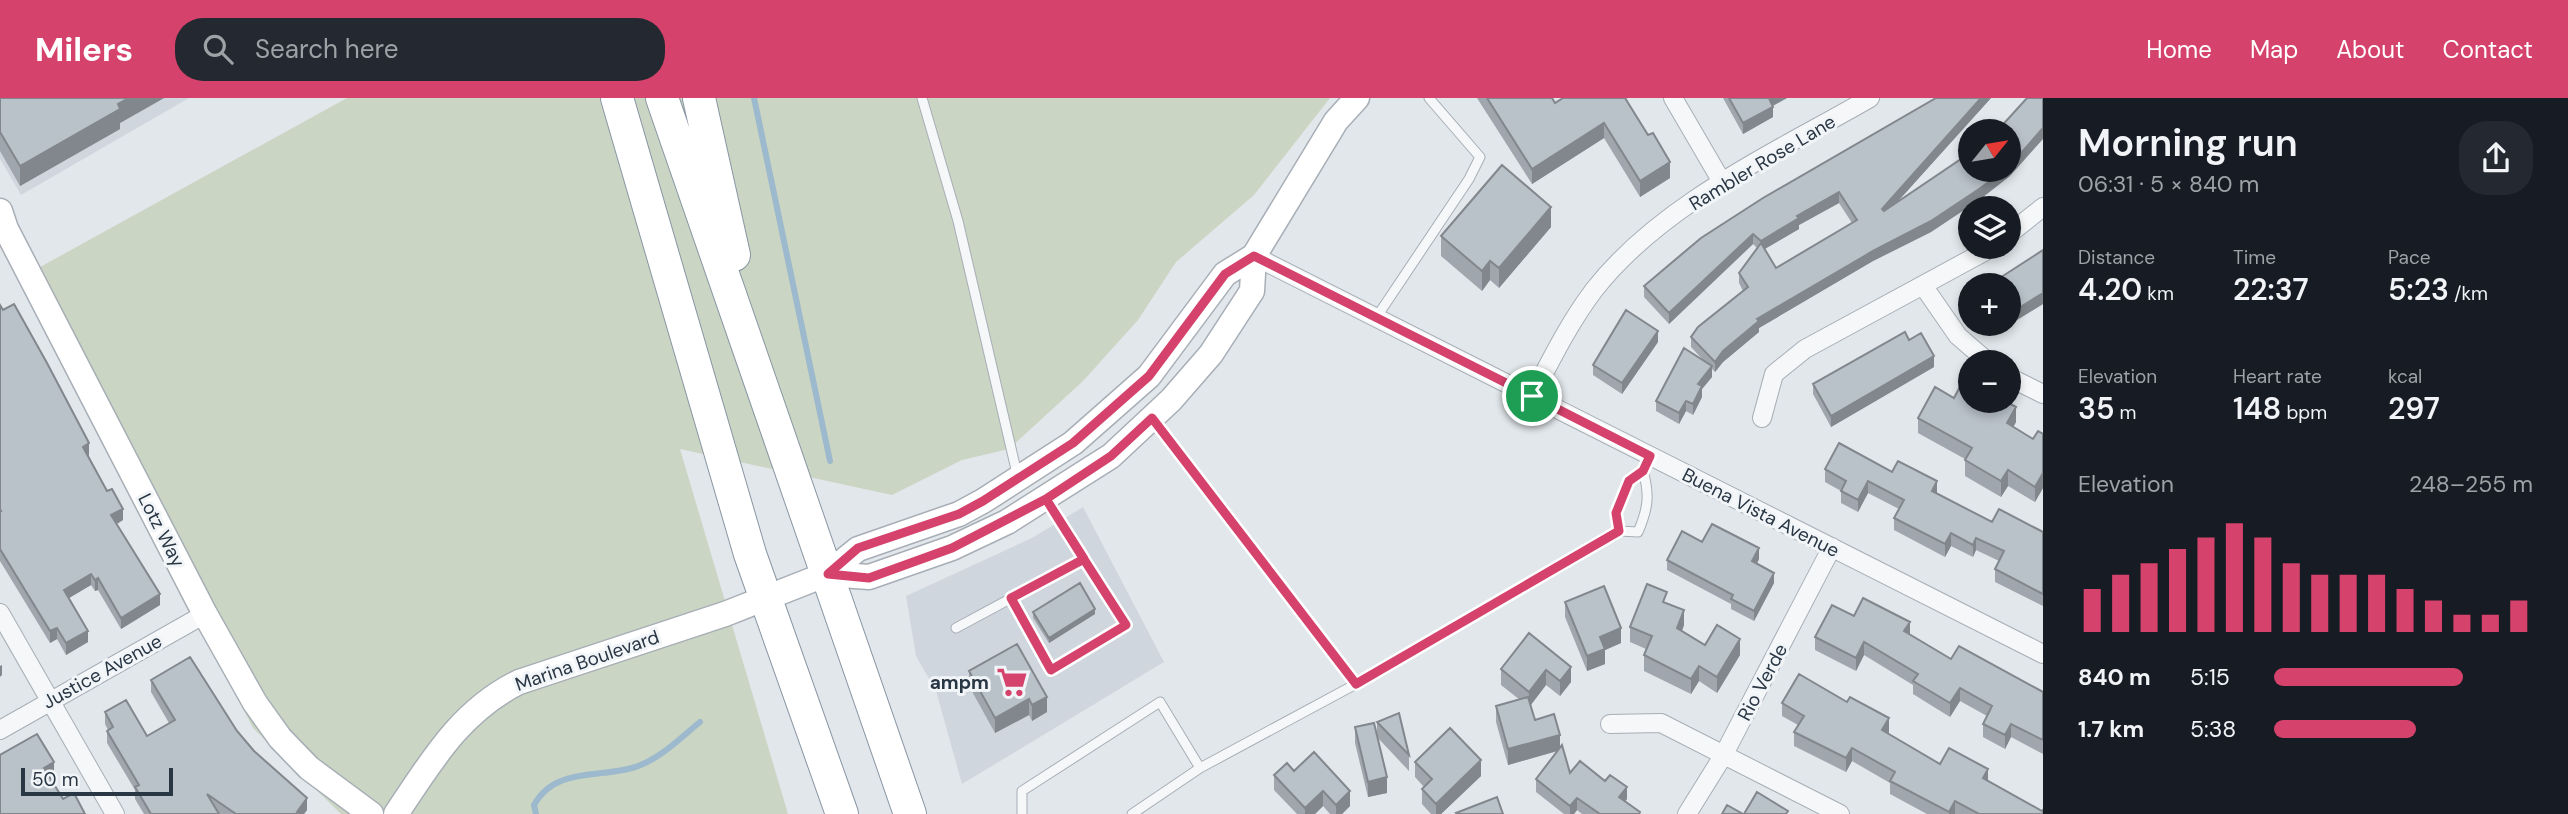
<!DOCTYPE html>
<meta charset="utf-8">
<style>
body{margin:0;font-family:"DM Sans",sans-serif;background:#242831;color:#f1f3f6;height:100vh;display:flex;flex-direction:column;font-size:26px;white-space:nowrap}
*{box-sizing:border-box;margin:0}
p{font-size:23px;color:#9ea1a6}
.icon{flex:none;width:38px;height:38px;fill:none;stroke:currentColor;stroke-width:2;stroke-linecap:round;stroke-linejoin:round}
.map{position:relative;flex:1;overflow:hidden}
.side{display:flex;flex-direction:column;background:#171b24;width:525px}
.side>*{flex:none}
.needle{width:46px;rotate:60deg}
.tools{position:absolute;left:1958px;top:21px;display:grid;gap:14px}
.tools a{display:grid;place-items:center;width:63px;height:63px;border-radius:50%;background:#171b24;box-shadow:0 4px 10px #0003;font-size:35px}
.scale{position:absolute;left:21px;bottom:18px;width:152px;box-sizing:border-box;padding-left:7px;border:4px solid #293644;border-top:0;font-size:19px;line-height:24px;white-space:nowrap;color:#293644;-webkit-text-stroke:5px #f2f5f8;paint-order:stroke}
.pin{position:absolute;display:grid;place-items:center;width:60px;height:60px;color:#fff;margin:-30px;border:4px solid #fff;border-radius:50%;box-shadow:0 2px 7px #0007}
.round{display:grid;place-items:center;flex:none;width:74px;height:74px;border-radius:28px;background:#242831}
.overview{display:flex;align-items:center;justify-content:space-between;height:119px;padding:0 35px}
h1{font-size:38px;font-weight:600;line-height:52px}
.stats{display:grid;grid-template-columns:repeat(3,1fr);gap:10px;height:119px;padding:7px 35px}
.stats div{display:grid;align-content:center}
.stats b{font-size:30px;font-weight:600}
.stats small{font-size:19px;font-weight:400}
.stats p{font-size:19px}
.chart{height:196px;padding:14px 35px}
.chart p{display:flex;justify-content:space-between}
.chart svg{width:100%;height:126px;margin-top:7px;stroke:#d5426b;stroke-width:6}
ul{padding:0 35px;list-style:none;font-size:23px}
li{display:grid;grid-template-columns:112px 84px 1fr;align-items:center;height:52px}
li i{height:18px;border-radius:9px;background:#d5426b}
header{display:flex;align-items:center;gap:42px;box-sizing:border-box;height:98px;padding:0 35px;background:#d5426b;color:#fff}
header strong{font-size:33px}
nav{display:flex;gap:38px;margin-inline-start:auto;font-size:24px}
.search{width:490px;height:63px;background:#242831;display:flex;align-items:center;gap:18px;box-sizing:border-box;padding:0 24px;border-radius:28px;color:#9ea1a6;font-size:26px}
main{display:flex;flex:1;min-height:0}
.map>svg:first-child{display:block}
.built{fill:#d0d6dd}
.green{fill:#cad5c3}
.lines{fill:none;stroke-linecap:round;stroke-linejoin:round}
.stream{stroke:#9cb9cd;stroke-width:6}
.lane-casing{stroke:#a7aeb6;stroke-width:11}
.street-casing{stroke:#a7aeb6;stroke-width:20}
.secondary-casing{stroke:#a7aeb6;stroke-width:27}
.highway-casing{stroke:#8996a3;stroke-width:34}
.lane{stroke:#f5f7f9;stroke-width:9}
.street{stroke:#f5f7f9;stroke-width:18}
.secondary{stroke:#fff;stroke-width:24}
.highway{stroke:#fff;stroke-width:32}
.wall{fill:#9fa6ad;fill-rule:evenodd}
.shaded-wall{fill:#82878d}
.building{fill:#b9c1c9;stroke:#82878d;stroke-width:2}
.route-casing{stroke:#fff;stroke-width:14}
.route{stroke:#d5426b;stroke-width:9}
.labels{text-anchor:middle;stroke-width:6;stroke-linejoin:round;paint-order:stroke}
.street-label{font-size:19px;fill:#293644;stroke:#f2f5f8}
.poi-label{font-size:19px;font-weight:bold;fill:#293644;stroke:#f2f5f8;text-anchor:end}
</style>
<header>
<strong>Milers</strong>
<div class="search"><svg class="icon" aria-label="search" viewBox="0 0 24 24"><circle cx="10" cy="10" r="6"/><path d="M15 15l6 6"/></svg>Search here</div>
<nav><a>Home</a><a>Map</a><a>About</a><a>Contact</a></nav>
</header>
<main>
<div class="map">
<svg width="2043" height="716" viewBox="0 0 2043 716">
<rect width="100%" height="100%" fill="#e2e7eb"/>
<path class="built" d="M0 0H189L21 97 0 61Z
M1083 409 1164 564 962 686 936 593 916 558 906 498 1032 440Z"/>
<path class="green" d="M347 0H1330L1254 97 1176 164 1138 222 1083 283 1009 351 962 362 892 397 680 351 788 716H341L253 630 22 179Z"/>
<g class="lines">
<path class="stream" d="M754 0 830 363
M536 716 534 707C554 670 596 680 632 670 658 663 679 641 700 624"/>
<g class="lane-casing">
<path id="lane" d="M922 0 958 123 1018 380
M1376 220 1469 81 1480 59 1429 0
M1619 433 1616 415 1628 383 1643 373 1650 358
M1011 500 1051 573 1126 527 1047 402
M956 530 1084 461
M1356 586 1607 439 1619 433 1638 434C1648 411 1650 397 1643 373
M1022 716V693L1160 604 1200 670
M1132 716 1200 670 1356 586 1153 321"/>
</g>
<g class="street-casing">
<path id="street" d="M1673 0 1722 84
M2009 136 2043 109
M1254 158 2043 556
M1924 189 1958 238 1988 264
M2009 279 2043 296
M1532 298C1551 262 1569 225 1594 192 1661 106 1778 53 1870 0
M1762 320 1774 276 1805 251 1993 149
M0 515 115 716
M1610 626 1661 625 1840 716
M0 632 205 516
M1687 716 1723 658 1832 449"/>
</g>
<g class="secondary-casing">
<path id="secondary" d="M0 113 6 131 205 516 255 605 280 640 309 670 371 716
M827 476 869 479 952 450 1007 424 1111 358 1171 302 1211 256 1252 193 1254 158
M396 716C431 664 460 613 519 584L725 516 827 476 858 451 959 416 983 403 1073 345 1149 278 1225 176 1254 158 1336 23 1357 0"/>
</g>
<g class="highway-casing">
<path id="highway" d="M617 0 750 456 842 716
M662 0 910 716
M699 0 734 157"/>
</g>
<use href="#lane" class="lane"/>
<use href="#street" class="street"/>
<use href="#secondary" class="secondary"/>
<use href="#highway" class="highway"/>
</g>
<path class="wall" d="M0 0H164L120 25V31L20 88 0 53Z
M1477 0H1552L1555 5 1627 0V3L1670 80 1640 99 1604 40 1532 86Z
M1723 0H1787L1773 8V19L1743 36Z
M1936 0H1991L1897 104 2010 78 1979 102 1931 134 1873 163 1759 230V234L1723 264 1715 274 1712 271V279L1702 291V299L1693 317 1686 313 1679 326 1656 313V303L1705 264 1691 249V239L1743 193 1739 185V175L1757 150 1753 146 1669 226 1644 199V188ZM1839 105 1852 125 1776 170 1765 151 1799 131V127Z
M1551 129 1499 190 1490 182 1482 193 1441 158V138Z
M2043 152V206L1999 233 1995 226H2009Z
M0 207 89 357H88L123 422 117 426 160 507 121 531 98 492 95 493 91 487 69 500 88 544 66 557 57 541 50 545 0 463Z
M1909 242 1934 269 1831 329 1813 296V286Z
M1658 244 1622 296 1593 277V267Z
M1954 300 2016 324 2013 329 2033 341 2043 336V390L2035 404 2008 388 2001 399 1965 378V361L1918 335V320Z
M1825 371 1892 374 1937 396 1992 424 2043 434V508L1995 484V471L1999 463 1976 452 1973 459 1951 448 1945 459 1894 432V420L1899 411 1868 395 1858 414 1841 405V393L1825 384Z
M1702 444 1759 461 1757 466 1774 485 1754 523 1731 511V506L1667 472V462Z
M1565 504 1621 545 1605 552V566L1587 573 1565 519Z
M1667 505 1684 527 1682 533 1705 547 1740 557 1717 595 1699 583 1691 596 1644 573V557L1646 551 1630 544V529Z
M1033 514 1095 516 1049 545 1033 520Z
M1854 518 1910 536 1951 561 2043 594V656L2011 639 2005 651 1983 639V626L1987 618 1960 603 1950 619 1913 596V587L1864 557 1856 573 1815 552V539Z
M1529 535 1571 584 1560 598 1546 587 1531 607 1535 622 1560 650 1570 675 1627 701 1625 703 1640 716H1582L1577 712 1574 716H1564L1536 694V681L1558 653 1508 667 1496 624V608L1520 602 1501 587V571Z
M1017 546 1047 614 1032 623 1029 617 995 635 969 588V573Z
M151 582 237 633 307 712 304 716H144L135 701V692L107 645V633L108 632 105 626V614L147 638 169 625 151 594Z
M1782 605 1889 634 1888 635 1940 666 1988 683 2043 716H1927L1890 696V685L1852 663 1846 674 1794 648V634L1798 627 1782 618Z
M1377 624 1409 657V673L1377 639 1387 695 1368 699 1355 645V629L1377 639Z
M1415 664 1481 678 1441 716H1431L1422 706V691L1424 689 1415 679Z
M1294 673 1350 708 1342 716H1330L1323 708 1315 716H1297L1274 692V677Z"/>
<path class="shaded-wall" d="M129 0H164L120 25V31L20 88V68Z
M1768 0H1787L1768 10Z
M1981 0H1991L1882 121V111Z
M1773 9V19L1743 36V25Z
M1604 25V40L1532 86V71Z
M2043 30V41L2010 78 1979 102 1931 134 1873 163 1759 230V234L1723 264 1715 274V264L1723 253 1757 221 2005 72H2009V69Z
M1670 64V80L1640 99V83Z
M1839 94V105L1799 127V131L1761 153V143L1797 118Z
M1551 109V129L1499 190V170Z
M1753 136V146L1669 226V215Z
M1490 163V182L1482 193V173Z
M2043 195V206L1999 233V226H2009V216Z
M1658 233V244L1622 296V285Z
M1934 258V269L1831 329V318Z
M1712 268V279L1702 291V299L1693 317V306L1698 286Z
M1686 303V313L1679 326V315Z
M2016 309V324L2007 341V325Z
M89 345V357L83 360V349Z
M2008 372V388L2001 399V383Z
M2043 375V390L2035 404V389Z
M1868 383V395L1858 414V402Z
M1937 383V396L1932 393Z
M123 411V422L111 429V417Z
M1951 435V448L1945 459V446Z
M1976 440V452L1973 459V447Z
M1759 450V461L1752 474V463Z
M1774 475V485L1754 523V513Z
M91 476V487L64 503V492Z
M98 480V492L95 493V482Z
M160 496V507L121 531V520Z
M1095 511V516L1049 545V540Z
M1684 512V527L1677 545V530Z
M1910 524V537L1904 533Z
M57 530V541L50 545V533Z
M1621 530V545L1605 552V566L1587 573V558L1600 539Z
M88 533V544L66 557V545Z
M1740 541V557L1717 595V579Z
M1864 544V557L1856 573V560Z
M2 567V577L0 579V568Z
M1699 568V583L1691 596V581Z
M1571 569V584L1560 598V583Z
M1546 572V587L1529 609V594Z
M1960 590V603L1950 619V605Z
M1047 599V614L1032 623V607Z
M1029 601V617L995 635V620Z
M1889 620V634L1882 645V632Z
M2011 626V639L2005 651V637Z
M1560 637V652L1508 667V651Z
M1852 650V663L1846 674V660Z
M1481 662V678L1441 716H1436V706Z
M54 664V675L44 680V670Z
M1988 671V684L1983 680Z
M1387 679V695L1368 699V684Z
M1627 689V701L1619 711V699Z
M1323 693V708L1315 716H1305V710Z
M1350 693V708L1342 716H1336V707Z
M307 700V712L304 716H297V714Z
M1577 700V712L1574 716H1570V708Z
M1955 703V716H1949V714Z"/>
<path class="building" d="M0 0H129L118 6 120 11 20 68 0 34Z
M1487 0H1552L1555 5 1563 0H1625L1648 37 1653 35 1670 64 1640 83 1604 25 1532 71Z
M1729 0H1769L1773 9 1743 25Z
M1936 0H1981L1882 111 1884 113 1970 55V72H2005L1979 91 1931 123 1873 153 1757 221 1759 223 1723 253 1715 264 1691 239 1698 229 1748 189 1739 175 1761 145 1776 170 1857 122 1839 94 1797 118 1799 120 1761 143 1753 136 1669 215 1644 188 1701 140 1763 100Z
M2027 0H2043V30L2009 69V33H1997Z
M1502 67 1551 109 1499 170 1490 163 1482 173 1441 138Z
M2043 152V195L2009 216V187H1989Z
M14 206 47 265 89 345 83 349 107 393 112 391 123 411 111 417 160 496 121 520 98 480 95 482 91 476 64 492 88 533 66 545 57 530 50 533 0 451V413H1L0 411V207L3 212Z
M1626 212 1658 233 1622 285 1593 267Z
M1905 234 1909 242 1921 235 1934 258 1831 318 1813 286Z
M1684 250 1712 268 1698 286 1702 288 1693 306 1686 303 1679 315 1656 303Z
M1964 281 1970 285V303H2005L2016 309 2007 325 2033 341 2038 333 2043 336V375L2035 389 2008 372 2001 383 1965 362 1972 350 1918 320 1935 289 1954 300Z
M1839 345 1892 374 1898 363 1937 383 1932 393 1992 424 1999 411 2043 434V496L1995 471 2004 453 1976 440 1973 447 1951 435 1945 446 1894 420 1904 402 1868 383 1858 402 1841 393 1846 383 1825 371Z
M1712 426 1759 450 1752 463 1774 475 1754 513 1731 501 1733 497 1667 462 1682 433 1702 444Z
M1080 485 1095 511 1049 540 1033 514Z
M1647 486 1667 494 1663 504 1684 512 1677 530 1705 547 1717 527 1740 541 1717 579 1699 568 1691 581 1644 557 1652 538 1630 529Z
M1604 488 1621 530 1600 539 1605 551 1587 558 1565 504Z
M1863 500 1910 524 1904 533 1951 561 1959 548 2043 594V642L2011 626 2005 637 1983 626 1992 608 1960 590 1950 605 1913 583 1918 576 1864 544 1856 560 1815 539 1832 507 1854 518Z
M1529 535 1571 569 1560 583 1546 572 1529 594 1501 571Z
M1017 546 1047 599 1032 607 1029 601 995 620 969 573Z
M190 559 237 633 254 653 307 700 297 714 300 716H236L207 696 219 716H151L135 689 139 687 107 633 113 629 105 614 126 602 147 638 175 622 151 582Z
M1799 576 1847 604 1850 599 1889 620 1882 632 1940 666 1949 650 1988 671 1983 680 2042 713 2043 712V716H1979L1955 703 1949 714 1890 683 1895 674 1852 650 1846 660 1794 634 1804 618 1782 605Z
M1528 599 1535 622 1554 616 1560 637 1508 651 1496 608Z
M1399 615 1409 657 1377 624Z
M1374 625 1387 679 1368 684 1355 629Z
M1450 630 1481 662 1436 706 1422 691 1432 681 1415 664Z
M37 636 54 664 44 670 63 701 74 695 85 716H0V657Z
M1562 647 1570 675 1580 663 1605 683 1610 677 1627 689 1619 699 1640 714 1639 716H1600L1577 700 1570 708 1536 681Z
M1314 654 1350 693 1336 707 1323 693 1305 710 1274 677 1287 665 1294 673Z
M1757 694 1788 713 1786 716H1744Z
M1497 699 1503 716H1457L1456 715Z
M1727 707 1743 716H1722Z"/>
<g class="lines">
<g class="route-casing">
<path id="route" d="M1532 298 1254 158 1225 176 1149 278 1073 345 983 403 959 416 858 450 828 476 869 480 952 450 1046 401 1084 461 1011 500 1051 572 1126 527C1099 485 1072 443 1046 401L1111 358 1152 320 1356 586 1619 433 1616 415 1629 383 1643 373 1650 358 1532 298"/>
</g>
<use href="#route" class="route"/>
</g>
<defs>
<g id="supermarket-bare" transform="scale(2.415)"><path d="M-6-5.5h2.5l.6 2H6L4.5 2H-2.5L-4.4-4H-6ZM-1.5 3.2a1.3 1.3 0 1 0 .1 0ZM3 3.2a1.3 1.3 0 1 0 .1 0Z" fill="#d5426b" stroke="#f2f5f8" stroke-width="2.5" paint-order="stroke"/></g>
</defs>
<g fill-rule="evenodd">
<use href="#supermarket-bare" x="1012" y="584"/>
</g>
<g class="labels">
<g class="street-label">
<text transform="translate(1762 64) rotate(-31)" y="7">Rambler Rose Lane</text>
<text transform="translate(1761 414) rotate(27)" y="7">Buena Vista Avenue</text>
<text transform="translate(162 432) rotate(63)" y="7">Lotz Way</text>
<text transform="translate(587 562) rotate(-19)" y="7">Marina Boulevard</text>
<text transform="translate(102 573) rotate(-29)" y="7">Justice Avenue</text>
<text transform="translate(1762 584) rotate(-62)" y="7">Rio Verde</text>
</g>
<g class="poi-label">
<text x="989" y="591">ampm</text>
</g>
</g>
</svg>
<div class="tools">
<a><svg class="needle" viewBox="-14 -14 28 28"><path d="M0-13l5 13h-10z" fill="#e53935"/><path d="M0 13l5-13h-10z" fill="#9ea1a6"/></svg></a>
<a><svg class="icon" aria-label="layers" viewBox="0 0 24 24"><path d="M12 4l9 5-9 5-9-5zM3 14l9 5 9-5"/></svg></a>
<a>+</a>
<a>−</a>
</div>
<div class="scale">50 m</div>
<div class="pin" style="left:1532px;top:298px;background:#1e9e55"><svg class="icon" aria-label="arrive" viewBox="0 0 24 24"><path d="M6 21V4h12l-3 4 3 4H6"/></svg></div>
</div>
<section class="side">
<div class="overview"><div><h1>Morning run</h1><p>06:31 · 5 × 840 m</p></div><a class="round"><svg class="icon" aria-label="share" viewBox="0 0 24 24"><path d="M12 15V3M7 8l5-5 5 5M5 13v7h14v-7"/></svg></a></div>
<div class="stats">
<div><p>Distance</p><b>4.20<small> km</small></b></div>
<div><p>Time</p><b>22:37</b></div>
<div><p>Pace</p><b>5:23<small> /km</small></b></div>
</div>
<div class="stats">
<div><p>Elevation</p><b>35<small> m</small></b></div>
<div><p>Heart rate</p><b>148<small> bpm</small></b></div>
<div><p>kcal</p><b>297</b></div>
</div>
<div class="chart"><p><span>Elevation</span>248–255 m</p>
<svg viewBox="0 0 160 44" preserveAspectRatio="none"><path d="M5 44V29M15 44V24M25 44V20M35 44V15M45 44V11M55 44V6M65 44V11M75 44V20M85 44V24M95 44V24M105 44V24M115 44V29M125 44V33M135 44V38M145 44V38M155 44V33"/></svg>
</div>
<ul>
<li><b>840 m</b>5:15<i style="width:73%"></i></li>
<li><b>1.7 km</b>5:38<i style="width:55%"></i></li>
</ul>
</section>
</main>
